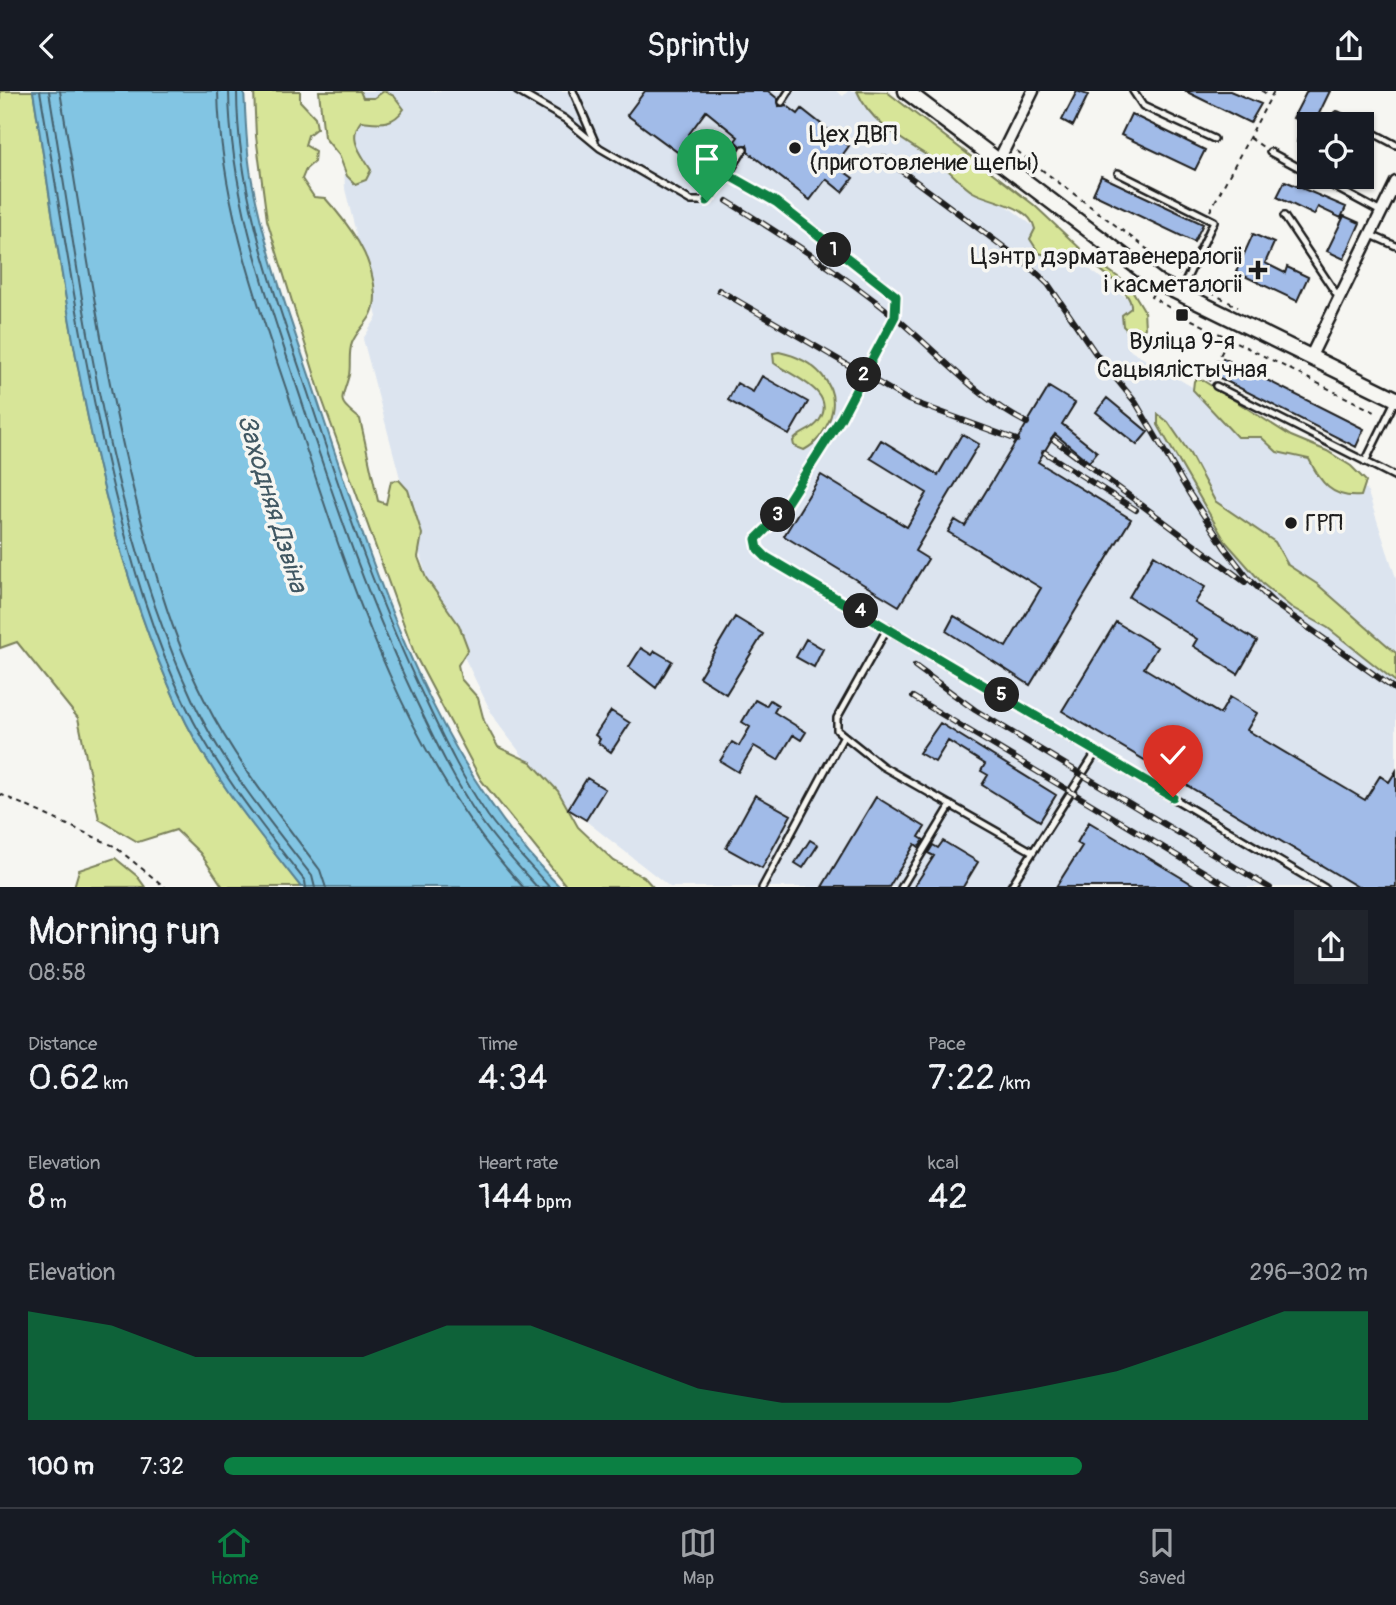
<!DOCTYPE html>
<meta charset="utf-8">
<style>
body{margin:0;font-family:Pangolin,sans-serif;background:#20242c;color:#f1f3f6;height:100vh;display:flex;flex-direction:column;font-size:26px;white-space:nowrap}
*{box-sizing:border-box;margin:0}
p{font-size:23px;color:#9ea1a6}
.icon{flex:none;width:38px;height:38px;fill:none;stroke:currentColor;stroke-width:2;stroke-linecap:round;stroke-linejoin:round}
.map{position:relative;height:796px;overflow:hidden}
.drawer{display:flex;flex-direction:column;background:#171b24;flex:1}
.drawer>*{flex:none}
.tools{position:absolute;left:1297px;top:21px;display:grid;gap:14px}
.tools a{display:grid;place-items:center;width:77px;height:77px;border-radius:0px;background:#171b24;box-shadow:0 2px 5px #0004;font-size:35px}
.pin{position:absolute;display:grid;place-items:center;width:60px;height:60px;color:#fff;margin:-72px -30px;border-radius:50% 50% 50% 0;rotate:-45deg;box-shadow:0 0 7px #0007}
.pin .icon{rotate:45deg}
.km{position:absolute;width:35px;height:35px;margin:-18px;border-radius:50%;background:#222;color:#fff;font-size:19px;line-height:35px;text-align:center}
.round{display:grid;place-items:center;flex:none;width:74px;height:74px;border-radius:0px;background:#20242c}
.headline{display:flex;align-items:center;justify-content:space-between;height:119px;padding:0 28px}
h1{font-size:38px;font-weight:600;line-height:52px}
.figures{display:grid;grid-template-columns:repeat(3,1fr);gap:10px;height:119px;padding:7px 28px}
.figures div{display:grid;align-content:center}
.figures b{font-size:35px;font-weight:600}
.figures small{font-size:19px;font-weight:400}
.figures p{font-size:19px}
.chart{height:196px;padding:14px 28px}
.chart p{display:flex;justify-content:space-between}
.chart svg{width:100%;height:126px;margin-top:7px;fill:#0b8043;opacity:.7}
ul{padding:0 28px;list-style:none;font-size:23px}
li{display:grid;grid-template-columns:112px 84px 1fr;align-items:center;height:52px}
li i{height:18px;border-radius:9px;background:#0b8043}
header{display:flex;justify-content:space-between;align-items:center;height:91px;padding:0 28px;background:#171b24;font-size:32px;font-weight:600}
.tab-bar{display:flex;justify-content:space-around;align-items:center;height:98px;border-top:2px solid #363941;background:#171b24;font-size:19px;color:#9ea1a6}
.tab-bar a{display:grid;justify-items:center;gap:4px}
.tab-bar .current{color:#0b8043}
.map>svg:first-child{display:block}
.built{fill:#dce4ef}
.green{fill:#d7e598;stroke:#7a805a;stroke-width:2}
.water{fill:#82c5e3;stroke:#598193;stroke-width:2}
.lines{fill:none;stroke-linecap:round;stroke-linejoin:round}
.shore{stroke:#45606c;stroke-width:2}
.building{fill:#a1bbe8;stroke:#1c1c1c;stroke-width:2}
.lane-casing{stroke:#1c1c1c;stroke-width:10}
.street-casing{stroke:#1c1c1c;stroke-width:15}
.secondary-casing{stroke:#1c1c1c;stroke-width:19}
.path{stroke:#1c1c1c;stroke-width:2;stroke-dasharray:5 5;stroke-linecap:butt}
.lane{stroke:#f6f6f2;stroke-width:5}
.street{stroke:#f6f6f2;stroke-width:10}
.secondary{stroke:#f6f6f2;stroke-width:14}
.rail-casing{stroke:#1c1c1c;stroke-width:6}
.rail{stroke:#f6f6f2;stroke-width:3.5;stroke-dasharray:10;stroke-linecap:butt}
.route-casing{stroke:#fff;stroke-width:14}
.route{stroke:#0b8043;stroke-width:9}
.poi-dot{fill:#1c1c1c;stroke:#f6f6f2;stroke-width:2.5}
.labels{text-anchor:middle;stroke-width:7;stroke-linejoin:round;paint-order:stroke}
.poi-label{font-size:24px;fill:#1c1c1c;stroke:#f6f6f2;text-anchor:start}
.water-label{font-size:26px;font-style:italic;fill:#405762;stroke:#f6f6f2}
</style>
<header><svg class="icon" aria-label="back" viewBox="0 0 24 24"><path d="M15 5l-7 7 7 7"/></svg>Sprintly<svg class="icon" aria-label="share" viewBox="0 0 24 24"><path d="M12 15V3M7 8l5-5 5 5M5 13v7h14v-7"/></svg></header>
<div class="map">
<svg width="1396" height="797" viewBox="0 0 1396 797">
<rect width="100%" height="100%" fill="#f6f6f2"/>
<filter id="ink" filterUnits="userSpaceOnUse"><feTurbulence type="fractalNoise" baseFrequency=".0143" numOctaves="2"/><feDisplacementMap in="SourceGraphic" scale="14" xChannelSelector="R" yChannelSelector="G"/><feConvolveMatrix kernelMatrix="1 2 1 2 8 2 1 2 1" color-interpolation-filters="sRGB"/></filter>
<g filter="url(#ink)">
<path class="built" d="M341 0H836L843 5 848 0H857L1131 210 1140 224 1126 253 1131 260 1367 399 1396 487V796H670L553 704 495 629 428 492 363 248 377 226 345 98Z"/>
<path class="green" d="M0 0H33C67 207 90 425 179 617 209 682 258 740 301 796H223L200 762 176 739 138 751 99 728 78 627 17 551 0 557Z
M254 0H300V10L315 26 317 37 308 44 305 54 315 60 314 71 306 78 302 88 314 106 325 107C349 134 374 166 375 205 375 230 360 233 352 252 348 262 351 274 349 284 342 311 335 308 360 328L378 410 386 413 391 390 399 389 408 399 422 443 418 466 426 487 459 534 468 558 458 574 461 588 478 607 484 630 498 656 531 671 558 700 578 736 614 770 644 786 653 796H567L481 689 415 564 322 308 267 129 256 45Z
M319 0H360L363 7H374L384 0 394 5 404 18C392 35 380 32 361 30 347 48 361 62 371 79L366 89 355 93 347 85 339 64 324 46Z
M857 0 887 1 1034 114 1086 163 1129 194 1144 219 1145 237 1141 241 1131 243 1123 235 1122 224 1131 217C1133 200 1092 171 1077 165 1064 160 1051 167 1039 162L1030 148 1035 138C1030 114 991 111 973 101 961 94 952 81 940 73 910 52 872 36 857 0Z
M779 261C812 268 844 293 829 330 823 343 817 352 804 359L794 355 793 350C799 341 813 340 819 330 839 301 791 285 774 272L773 262Z
M1199 287 1291 345 1327 360 1351 375 1366 390 1361 405C1332 408 1320 391 1309 368L1277 361 1261 346H1237L1193 299 1194 290Z
M1158 323 1168 331 1190 363 1215 410 1275 451 1288 474 1317 493 1396 562V591L1328 537 1291 516 1263 493 1225 450 1158 334Z
M115 767 137 785 145 796H74L79 779Z"/>
<path class="water" d="M33 0H244C246 30 246 60 252 90 267 169 297 246 322 323 377 488 434 671 560 796H301C257 740 209 682 179 617 90 425 67 207 33 0Z"/>
<g class="lines">
<path class="shore" d="M40 0C63 134 82 268 114 400 132 473 153 547 186 615 216 678 262 735 305 790L306 797
M49 0C83 204 105 420 193 610 223 674 269 730 312 785L315 797
M60 0C82 133 101 266 133 397 151 468 170 542 204 608 235 670 279 724 320 779L326 797
M218 0C220 111 258 214 293 318 347 482 404 668 524 797
M229 0C230 109 269 211 303 314 337 417 371 518 419 616 437 654 456 693 480 728 497 753 518 775 538 797
M237 0C237 105 275 204 308 302 343 409 378 512 427 613 445 651 464 690 488 725 506 750 529 773 550 797"/>
</g>
<path class="building" d="M645 0H768L778 8 779 15 786 14 798 23 802 18 849 55 835 74 853 87 842 101 826 88 810 109 748 61 747 54 740 55 735 50 738 46 706 20 689 43 704 54 691 71 627 24Z
M1077 0 1088 4 1073 35 1062 29Z
M1185 0H1230L1261 13 1250 32Z
M1307 0H1330L1314 33H1309V57L1297 51 1302 31 1293 27Z
M1131 23 1205 59 1195 79 1121 44Z
M1101 85 1203 133 1194 151 1093 103Z
M1285 90 1346 116 1341 127 1318 116 1314 124 1277 106Z
M1344 125 1360 132 1344 168 1327 160Z
M1253 143 1274 152 1265 172 1285 182 1287 176 1308 186 1297 210 1236 181Z
M1223 267 1364 338 1356 356 1214 284Z
M762 285 808 311 789 344 728 309 737 292 753 301Z
M1049 296 1075 312 1062 333 1097 361 1089 371 1055 343 1038 371 1131 428 1030 594 946 540 954 525 1006 556 1041 497 948 441 955 429 965 435Z
M1107 307 1148 341 1137 354 1096 321Z
M962 343 979 353 915 460 928 468 899 515 784 445 821 384 907 436 927 402 870 367 881 349 938 384Z
M1154 464 1205 496 1195 512 1257 550 1238 583 1193 555 1197 548 1129 506Z
M735 526 763 543 726 603 699 586Z
M1116 531 1157 556 1144 577 1220 623 1230 606 1257 622 1247 639 1365 709 1380 685 1389 691 1396 680V796H1358L1062 620Z
M806 548 823 558 814 576 796 566Z
M641 557 652 564 655 560 672 570 656 597 629 576Z
M755 609 766 615 770 609 778 614 774 621 806 641 801 649 793 644 778 669 754 655 738 681 720 670 732 651 739 655 750 636 742 631Z
M611 620 630 632 611 661 598 652 600 648 595 644Z
M940 632 1056 704 1040 730 982 694 988 684 981 680 985 673 948 650 935 671 919 662Z
M587 687 605 698 586 729 568 718Z
M755 704 791 724 762 777 726 757Z
M876 706 925 736 919 746 924 749 919 756 915 753 889 796H822Z
M1089 731 1197 796H1056L1082 755 1077 752Z
M810 749 818 754 803 777 795 772Z
M943 750 978 771 963 796H914L934 765 928 762 933 754 938 757Z"/>
<g class="lines">
<g class="lane-casing">
<path id="lane" d="M517 0 565 28 600 57 691 110H707L728 84
M573 0 595 51
M1133 0 1143 15 1214 48
M782 11 789 0
M1337 24 1356 33
M1362 36 1396 54
M744 58 728 84 776 111 896 205 895 225 841 327 777 427 756 448 758 458 766 466 1325 797
M1270 61 1309 82
M1118 82 1214 130 1180 202
M1316 86 1381 121
M1284 125 1339 207
M1371 144 1396 155
M1216 295 1396 386
M1365 371 1396 308
M888 536 837 627V639L882 675 1033 761
M762 797 843 646
M901 797 951 714
M1010 797 1097 660"/>
</g>
<g class="street-casing">
<path id="street" d="M998 71 1033 0
M1310 267 1396 91"/>
</g>
<g class="secondary-casing">
<path id="secondary" d="M906 0 1159 192 1396 308"/>
</g>
<path class="path" d="M1262 0 1270 5
M1250 47 1263 56
M1017 60 1180 183
M1210 120 1274 0
M1193 192 1238 216
M1153 203 1151 206 1182 224 1379 323
M1210 290 1208 288 1228 249
M0 703 114 755 166 797"/>
<use href="#lane" class="lane"/>
<use href="#street" class="street"/>
<use href="#secondary" class="secondary"/>
<g class="rail-casing">
<path id="rail" d="M883 66 1029 175 1048 193 1096 263 1136 312 1189 402 1225 457 1248 487 1275 513
M727 110C785 146 841 182 894 225 939 262 975 306 1027 332
M719 199 908 309 1017 349
M1053 348 1245 491
M1044 361 1136 419
M1268 508 1396 599
M915 575 975 619 1270 797
M913 606 1231 797"/>
</g>
<use href="#rail" class="rail"/>
</g>
</g>
<g class="lines" filter="url(#ink)">
<g class="route-casing">
<path id="route" d="M707 110 728 84 776 111 896 205 895 225 841 327 777 427 756 448 758 458 766 466 1173 706"/>
</g>
<use href="#route" class="route"/>
</g>
<g class="poi-dot">
<circle cx="795" cy="57" r="7"/>
<path d="M1254.5 168.5h7v7h7v7h-7v7h-7v-7h-7v-7h7z"/>
<rect x="1175" y="217" width="14" height="14" rx="3.5"/>
<circle cx="1291" cy="432" r="7"/>
</g>
<g class="labels">
<g class="poi-label">
<text x="809" y="51">Цех ДВП<tspan x="809" dy="28">(приготовление щепы)</tspan></text>
<text x="1242" y="173" text-anchor="end">Цэнтр дэрматавенералогіі<tspan x="1242" dy="28">і касметалогіі</tspan></text>
<text x="1182" y="258" text-anchor="middle">Вуліца 9-я<tspan x="1182" dy="28">Сацыялістычная</tspan></text>
<text x="1305" y="440">ГРП</text>
</g>
<g class="water-label">
<text transform="translate(273 412) rotate(73)" y="9">Заходняя Дзвіна</text>
</g>
</g>
</svg>
<div class="tools">
<a><svg class="icon" aria-label="locate" viewBox="0 0 24 24"><circle cx="12" cy="12" r="6"/><path d="M12 2v4M12 18v4M2 12h4M18 12h4"/></svg></a>
</div>
<div class="pin" style="left:707px;top:110px;background:#1e9e55"><svg class="icon" aria-label="arrive" viewBox="0 0 24 24"><path d="M6 21V4h12l-3 4 3 4H6"/></svg></div>
<div class="pin" style="left:1173px;top:706px;background:#d93025"><svg class="icon" aria-label="check" viewBox="0 0 24 24"><path d="M5 12l5 5 9-10"/></svg></div>
<b class="km" style="left:834px;top:159px">1</b>
<b class="km" style="left:864px;top:284px">2</b>
<b class="km" style="left:778px;top:424px">3</b>
<b class="km" style="left:861px;top:520px">4</b>
<b class="km" style="left:1002px;top:604px">5</b>
</div>
<section class="drawer">
<div class="headline"><div><h1>Morning run</h1><p>08:58</p></div><a class="round"><svg class="icon" aria-label="share" viewBox="0 0 24 24"><path d="M12 15V3M7 8l5-5 5 5M5 13v7h14v-7"/></svg></a></div>
<div class="figures">
<div><p>Distance</p><b>0.62<small> km</small></b></div>
<div><p>Time</p><b>4:34</b></div>
<div><p>Pace</p><b>7:22<small> /km</small></b></div>
</div>
<div class="figures">
<div><p>Elevation</p><b>8<small> m</small></b></div>
<div><p>Heart rate</p><b>144<small> bpm</small></b></div>
<div><p>kcal</p><b>42</b></div>
</div>
<div class="chart"><p><span>Elevation</span>296–302 m</p>
<svg viewBox="0 0 160 44" preserveAspectRatio="none"><path d="M0 44V6L10 11L20 22L30 22L40 22L50 11L60 11L70 22L80 33L90 38L100 38L110 38L120 33L130 27L140 17L150 6L160 6V44z"/></svg>
</div>
<ul>
<li><b>100 m</b>7:32<i style="width:75%"></i></li>
</ul>
</section>
<nav class="tab-bar">
<a class="current"><svg class="icon" aria-label="home" viewBox="0 0 24 24"><path d="M3 11l9-7 9 7M6 9v11h12V9"/></svg>Home</a>
<a><svg class="icon" aria-label="map" viewBox="0 0 24 24"><path d="M3 6l6-2 6 2 6-2v14l-6 2-6-2-6 2zM9 4v14M15 6v14"/></svg>Map</a>
<a><svg class="icon" aria-label="saved" viewBox="0 0 24 24"><path d="M7 4h10v16l-5-4-5 4z"/></svg>Saved</a>
</nav>
